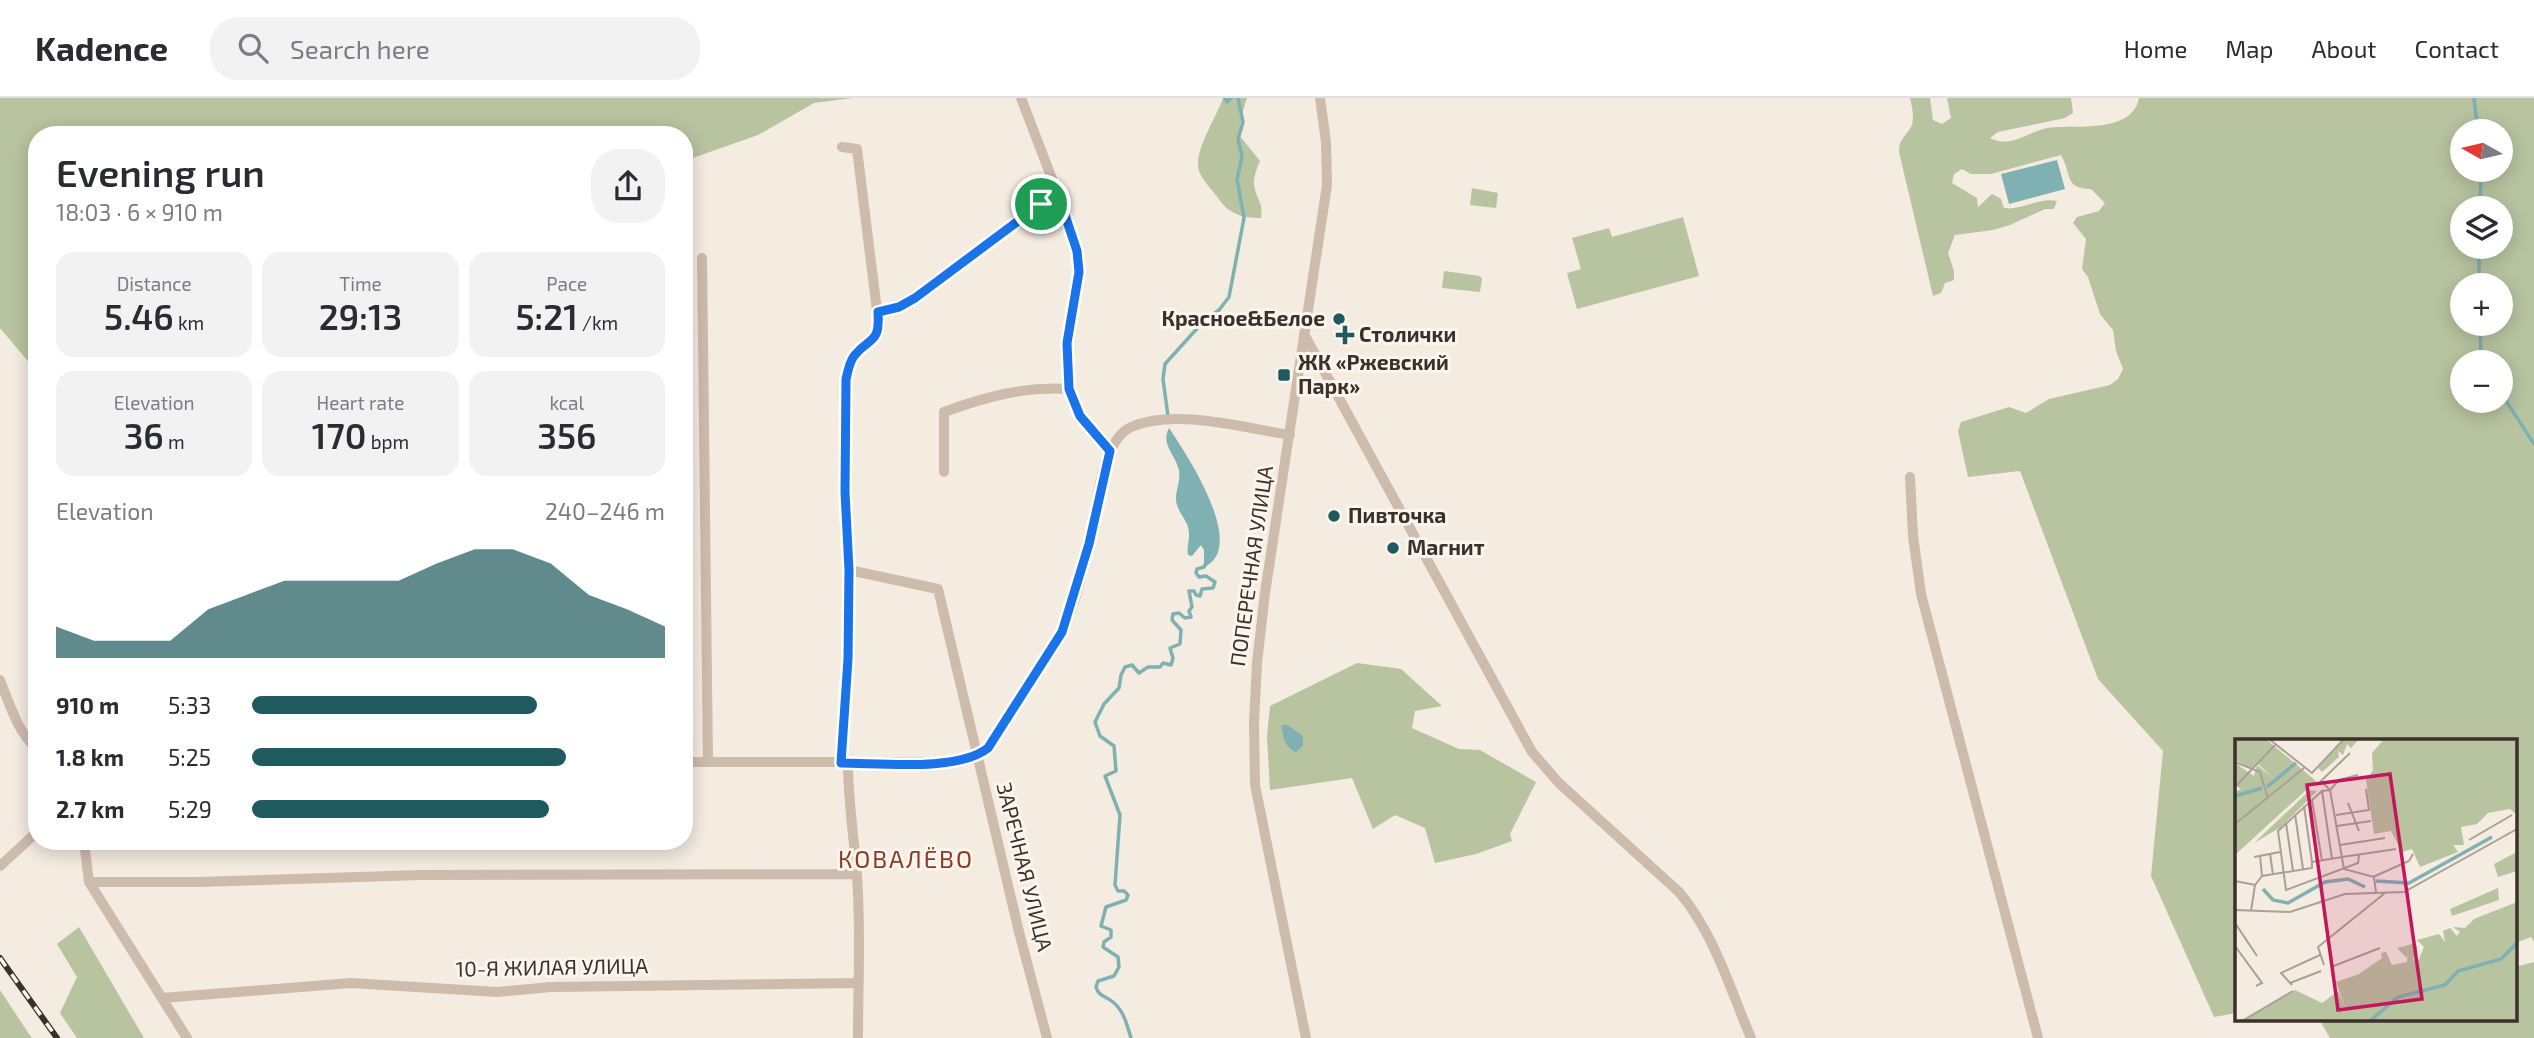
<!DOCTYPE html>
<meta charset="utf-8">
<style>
body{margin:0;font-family:"Exo 2",sans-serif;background:#f2f2f3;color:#2b2b33;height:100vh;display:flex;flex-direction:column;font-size:26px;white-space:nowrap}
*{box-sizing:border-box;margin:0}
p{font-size:23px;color:#7c7c81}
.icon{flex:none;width:38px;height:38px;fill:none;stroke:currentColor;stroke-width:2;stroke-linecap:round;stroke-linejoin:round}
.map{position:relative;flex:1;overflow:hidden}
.details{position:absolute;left:28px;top:28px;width:665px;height:724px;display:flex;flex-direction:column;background:#fff;border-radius:28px;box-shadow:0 4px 18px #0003}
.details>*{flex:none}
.needle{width:46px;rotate:278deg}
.controls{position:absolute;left:2450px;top:21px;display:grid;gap:14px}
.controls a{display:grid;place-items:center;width:63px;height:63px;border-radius:50%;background:#fff;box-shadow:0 4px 18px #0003;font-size:35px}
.pin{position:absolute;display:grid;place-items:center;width:60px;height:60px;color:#fff;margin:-30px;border:4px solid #fff;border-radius:50%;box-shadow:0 2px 7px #0007}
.round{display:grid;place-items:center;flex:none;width:74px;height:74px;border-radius:28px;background:#f2f2f3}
.overview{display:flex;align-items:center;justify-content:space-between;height:119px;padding:0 28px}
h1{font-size:38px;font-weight:600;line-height:52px}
.figures{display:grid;grid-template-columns:repeat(3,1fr);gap:10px;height:119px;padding:7px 28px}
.figures div{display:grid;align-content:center;border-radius:18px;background:#f2f2f3;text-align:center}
.figures b{font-size:35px;font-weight:600}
.figures small{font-size:19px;font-weight:400}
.figures p{font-size:19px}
.chart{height:196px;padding:14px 28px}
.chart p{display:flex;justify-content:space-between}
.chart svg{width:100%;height:126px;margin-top:7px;fill:#1f5a5e;opacity:.7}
ul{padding:0 28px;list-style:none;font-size:23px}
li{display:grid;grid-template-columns:112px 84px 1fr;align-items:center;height:52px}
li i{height:18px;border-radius:9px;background:#1f5a5e}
header{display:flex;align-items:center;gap:42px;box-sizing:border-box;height:98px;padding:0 35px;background:#fff;border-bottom:2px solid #e1e1e2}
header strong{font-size:33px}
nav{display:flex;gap:38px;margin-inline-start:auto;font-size:24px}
.search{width:490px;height:63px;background:#f2f2f3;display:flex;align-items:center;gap:18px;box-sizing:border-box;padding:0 24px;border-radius:28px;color:#7c7c81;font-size:26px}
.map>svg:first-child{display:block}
.green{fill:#b8c4a0;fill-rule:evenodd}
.water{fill:#7fb0b2}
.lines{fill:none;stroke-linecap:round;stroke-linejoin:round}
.stream{stroke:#7fb0b2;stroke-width:3.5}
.minor{stroke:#cdbbac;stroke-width:10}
.rail-casing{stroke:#3b302b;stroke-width:6}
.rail{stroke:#fbf5ee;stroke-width:3.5;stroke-dasharray:10;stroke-linecap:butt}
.route-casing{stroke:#fff;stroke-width:14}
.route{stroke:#1a73e8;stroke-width:9}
.poi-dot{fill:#1f5a5e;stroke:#fbf5ee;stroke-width:2.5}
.labels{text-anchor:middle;stroke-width:6;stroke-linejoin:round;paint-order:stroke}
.poi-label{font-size:21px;font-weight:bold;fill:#3b302b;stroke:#fbf5ee;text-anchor:start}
.street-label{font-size:21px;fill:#3b302b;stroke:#fbf5ee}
.quarter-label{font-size:24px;letter-spacing:2px;fill:#8c3b22;stroke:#fbf5ee}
.inset-river{fill:none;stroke:#7fb0b2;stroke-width:3.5}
.inset-road{fill:none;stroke:#aaa098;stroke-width:2}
.view{fill:#c2185b;fill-opacity:0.15;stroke:#c2185b;stroke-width:3.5}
.inset-edge{fill:none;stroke:#3b302b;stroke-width:3.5}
</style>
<header>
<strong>Kadence</strong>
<div class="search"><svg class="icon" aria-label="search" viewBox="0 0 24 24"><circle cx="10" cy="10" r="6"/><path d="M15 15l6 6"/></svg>Search here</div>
<nav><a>Home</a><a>Map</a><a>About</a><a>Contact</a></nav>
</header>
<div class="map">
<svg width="2534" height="940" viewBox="0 0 2534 940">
<rect width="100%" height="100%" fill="#f4ebe1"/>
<path class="green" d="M0 0H853L814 5 758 37 684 63V37H37V274L0 230Z
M1223 0H1247L1242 16 1239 37 1260 63C1256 73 1252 82 1255 92 1259 106 1263 104 1261 120 1242 120 1229 116 1218 100 1212 91 1203 84 1199 73 1193 53 1217 19 1223 0Z
M1910 0H1930L1933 22 1942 26 1951 20 1947 0H2071L2073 15 2065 20 1998 34 1990 40C2011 51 2027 34 2047 30 2073 26 2132 37 2139 0H2534V844L2531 839 2515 845V642H2236V915L2214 919 2151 778 2163 653 2098 581 2020 373 1968 379 1958 333 1961 324 2009 309 2026 315 2049 301 2110 287 2118 281 2123 271 2116 253 2113 232 2100 216 2088 179 2082 171 2086 141 2073 125 2077 119 2099 113 2105 105 2091 91C2064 91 2072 76 2061 57L1991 76H1971L1962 71 1954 76 1952 85 1977 100 1978 109 1992 96 2001 101 2004 110C2022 113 2039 99 2057 103L2054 111H2045L2010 127 1993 132 1955 137 1948 155 1954 173V182L1945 185 1941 195 1933 198 1899 54C1899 41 1905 39 1911 29 1915 20 1912 9 1910 0ZM2462 33H2501V72H2462ZM2462 110H2501V149H2462ZM2462 187H2501V226H2462ZM2462 264H2501V303H2462Z
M1472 90 1498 95 1496 110 1470 107Z
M1683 119 1699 178 1577 211 1567 175 1581 171 1572 140 1609 130 1612 139Z
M1444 173 1480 178 1482 181 1480 194 1442 190Z
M1357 565 1401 571 1442 608 1415 613 1412 630 1459 651 1480 652 1536 684 1510 736 1512 743 1476 756 1435 765 1425 730 1395 717 1373 731 1352 680 1270 692 1267 638 1270 608Z
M79 829 144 940H77L60 915 77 879 57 846Z
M2534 864V940H2330L2319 921H2515V869Z
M0 892 29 936 32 940H0Z"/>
<path class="water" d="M2057 62 2065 91 2009 106 2001 76Z
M1169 330C1185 354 1249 449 1204 469V452L1201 447 1192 458 1188 457C1186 447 1192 439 1187 426 1183 418 1176 410 1176 401 1176 390 1182 380 1178 369 1173 354 1161 346 1169 330Z
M1286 626 1303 638V648L1296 654C1282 647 1285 640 1281 628Z"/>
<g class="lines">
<path class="stream" d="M1225 0 1227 4 1231 0
M2474 0 2478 33
M2480 110 2481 72
M2479 187V149
M2480 226 2481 264
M2501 295 2534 346
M1168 318 1163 281 1165 266 1202 225 1219 212 1229 199 1244 120 1237 81 1242 59 1238 41 1243 24 1238 0
M1131 940C1127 927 1124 913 1113 904 1106 898 1099 899 1096 889L1098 883 1114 878 1119 869 1118 859 1103 849 1104 844 1111 839V832L1101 828 1106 809 1126 802 1128 797 1124 793H1118L1115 787 1120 717 1105 678 1116 673 1114 648 1100 638 1095 624 1104 606 1119 590 1121 577 1125 569 1132 567 1139 575 1148 569H1160L1163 565 1171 567 1173 560 1170 550 1180 546 1181 532 1172 522 1173 516 1179 515 1185 520 1191 519 1189 513 1192 509 1189 493H1194L1196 497 1200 498 1202 491 1213 490 1215 484 1206 478 1199 479 1196 475 1197 471 1204 469 1206 465"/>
<path class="minor" d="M1021 0 1059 99 1077 153 1079 174 1067 245 1066 266 1071 300 1080 318 1110 353
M702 160 708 663
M878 214 899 209 915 200 1041 106 1059 99
M1304 236 1532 654 1559 685 1679 794C1714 835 1730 891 1751 940
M944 374V314C985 299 1025 288 1069 291
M1910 379 1913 438 1921 496 2038 940
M849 472 938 491 1019 834 1047 940
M0 582C9 605 18 635 37 651
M684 664H953L977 658 987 650C1010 611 1039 577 1060 538 1074 513 1082 474 1089 446 1096 415 1100 343 1131 329 1175 310 1244 330 1290 337
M841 665 848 561 849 472 845 394 846 281C848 271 850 262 857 255 867 245 874 243 879 229L857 51 842 49
M848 665C848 703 854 740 857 778 861 832 858 886 858 940
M84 744 89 784 187 940
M0 768 37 734
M89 784H199L422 777 857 776
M162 900 351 885 497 894 551 889 858 885
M1306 940 1255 687 1254 624 1257 565 1265 495 1327 87 1326 44 1320 0"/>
<g class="rail-casing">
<path id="rail" d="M0 860 57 940"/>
</g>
<use href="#rail" class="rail"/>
</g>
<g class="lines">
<g class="route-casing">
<path id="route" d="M1059 99 1077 153 1079 174 1067 245 1069 291 1080 318 1110 353 1089 446 1062 534 988 650C958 674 880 665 841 665L848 561 849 472 845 394 846 281C848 273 849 265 854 258 870 238 880 247 878 214L899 209 915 200 1041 106Z"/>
</g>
<use href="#route" class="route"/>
</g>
<g class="poi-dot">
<circle cx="1339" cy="221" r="7"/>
<path d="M1341.5 226.5h7v7h7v7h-7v7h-7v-7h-7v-7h7z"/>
<rect x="1277" y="270" width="14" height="14" rx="3.5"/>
<circle cx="1334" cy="418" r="7"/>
<circle cx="1393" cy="450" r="7"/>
</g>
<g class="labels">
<g class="poi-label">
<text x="1325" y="228" text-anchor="end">Красное&amp;Белое</text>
<text x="1359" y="244">Столички</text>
<text x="1298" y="272">ЖК «Ржевский<tspan x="1298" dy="24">Парк»</tspan></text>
<text x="1348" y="425">Пивточка</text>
<text x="1407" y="457">Магнит</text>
</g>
<g class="street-label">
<text transform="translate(1252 468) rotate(-82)" y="7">ПОПЕРЕЧНАЯ УЛИЦА</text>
<text transform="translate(1024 769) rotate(76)" y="7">ЗАРЕЧНАЯ УЛИЦА</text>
<text transform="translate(552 870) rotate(-1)" y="7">10-Я ЖИЛАЯ УЛИЦА</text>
</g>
<g class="quarter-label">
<text x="906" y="770">КОВАЛЁВО</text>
</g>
</g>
<g transform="translate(2235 641)">
<rect width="282" height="282" fill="#f4ebe1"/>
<path d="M0 0H31L81 42 0 116V53L6 50 0 46V24L19 37 22 26 38 39 22 24 16 29 0 21ZM110 0H124L116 9 112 5 108 16 103 12 104 18 87 33 83 29ZM149 0H282V76L275 70 253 74 242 85 226 88 229 106H218L223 113 185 128 177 110 167 113 156 92 139 95 131 41 138 31 137 14ZM75 51 82 52 46 88 19 104ZM282 113V132L263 138 259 125ZM263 149 264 161 217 177 215 170ZM282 163V282H8L60 251 87 264 103 252 111 271 101 243 124 235 147 219 146 214 151 213 157 226 172 223 173 209 172 219 162 209 181 204 177 207H182V218L178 219 182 225 189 208 182 201 204 195 210 203 208 192 215 189 222 197 225 193 218 188 230 189 239 180Z" fill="#b8c4a0"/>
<path class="inset-river" d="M32 48 61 24M0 57 27 49M141 142 174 144 257 98M28 150 38 161 53 164 90 143 113 140 130 148M135 282 163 258 210 246 223 232 266 220 282 204"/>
<path class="inset-road" d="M34 0 77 34 109 0M0 23 25 33 33 60M1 47 41 5M94 50 86 42 115 14M95 51 87 52 43 92 51 151 123 124 124 116M95 51 109 130 139 138 141 153M95 51 104 41 123 36M87 52 97 120M77 61 87 122M113 64 124 92M69 67 77 123M60 75 68 130M101 76 134 71 131 50M51 84 58 132M0 85 69 29M102 87 136 82M234 101 277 76M105 106 150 99M35 114 38 136M25 116 27 137M19 118 45 113M107 118 161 110M77 123 107 118M27 137 77 129V123M138 138 174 122 178 115M0 142 20 146 27 137M0 171 55 173 110 155 169 153 282 90M16 172 20 146M0 184 22 217M0 207 27 244 21 247M89 226 83 208 150 154M96 228 145 209M55 244 86 232M57 246 46 234 85 216M7 282 58 252"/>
<path class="view" d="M155 35 187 260 103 271 72 46Z"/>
<rect width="282" height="282" class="inset-edge"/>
</g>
</svg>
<div class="controls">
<a><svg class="needle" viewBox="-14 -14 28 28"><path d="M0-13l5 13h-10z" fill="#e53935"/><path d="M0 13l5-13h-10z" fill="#7c7c81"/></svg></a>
<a><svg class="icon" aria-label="layers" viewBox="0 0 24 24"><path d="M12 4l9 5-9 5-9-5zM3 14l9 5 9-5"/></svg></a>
<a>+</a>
<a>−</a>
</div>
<div class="pin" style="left:1041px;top:106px;background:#1e9e55"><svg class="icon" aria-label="arrive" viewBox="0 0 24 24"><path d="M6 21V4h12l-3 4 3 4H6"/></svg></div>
<section class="details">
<div class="overview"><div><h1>Evening run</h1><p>18:03 · 6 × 910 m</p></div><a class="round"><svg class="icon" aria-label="share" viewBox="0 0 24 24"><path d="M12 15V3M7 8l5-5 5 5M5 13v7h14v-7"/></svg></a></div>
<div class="figures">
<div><p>Distance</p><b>5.46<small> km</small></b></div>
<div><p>Time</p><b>29:13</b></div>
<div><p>Pace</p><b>5:21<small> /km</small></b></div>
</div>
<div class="figures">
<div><p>Elevation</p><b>36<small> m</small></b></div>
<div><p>Heart rate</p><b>170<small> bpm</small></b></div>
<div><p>kcal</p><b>356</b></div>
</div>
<div class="chart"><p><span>Elevation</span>240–246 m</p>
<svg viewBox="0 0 160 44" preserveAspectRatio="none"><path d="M0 44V33L10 38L20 38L30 38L40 27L50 22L60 17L70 17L80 17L90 17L100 11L110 6L120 6L130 11L140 22L150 27L160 33V44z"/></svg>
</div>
<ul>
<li><b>910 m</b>5:33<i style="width:69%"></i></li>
<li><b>1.8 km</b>5:25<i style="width:76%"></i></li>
<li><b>2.7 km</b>5:29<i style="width:72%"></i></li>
</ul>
</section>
</div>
